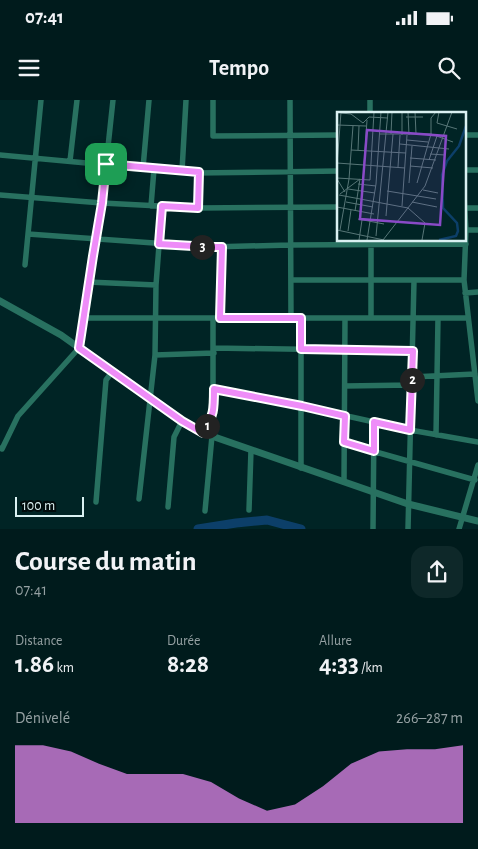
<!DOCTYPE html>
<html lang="fr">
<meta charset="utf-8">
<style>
body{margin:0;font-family:"Alegreya Sans",sans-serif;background:#0e2829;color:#f1f3f6;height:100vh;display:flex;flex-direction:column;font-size:19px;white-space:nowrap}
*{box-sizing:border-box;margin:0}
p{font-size:16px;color:#95a1a3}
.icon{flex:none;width:28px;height:28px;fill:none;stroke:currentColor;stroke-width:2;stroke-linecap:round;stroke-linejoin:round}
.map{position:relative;height:429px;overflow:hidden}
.sheet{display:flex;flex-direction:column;background:#001b1c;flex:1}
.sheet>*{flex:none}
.scale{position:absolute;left:15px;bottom:12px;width:69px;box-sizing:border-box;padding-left:5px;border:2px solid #daf1f2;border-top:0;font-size:14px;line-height:18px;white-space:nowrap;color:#daf1f2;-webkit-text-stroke:4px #000b0c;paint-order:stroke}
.pin{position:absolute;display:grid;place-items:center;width:42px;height:42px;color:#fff;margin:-21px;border-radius:10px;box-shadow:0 2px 8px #0006}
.km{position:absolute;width:25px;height:25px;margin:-12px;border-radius:50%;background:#222;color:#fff;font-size:14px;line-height:25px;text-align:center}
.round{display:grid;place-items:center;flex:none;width:52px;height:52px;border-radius:15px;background:#0e2829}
.headline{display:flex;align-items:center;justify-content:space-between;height:85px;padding:0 15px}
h1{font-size:28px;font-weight:700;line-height:38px}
.figures{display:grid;grid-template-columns:repeat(3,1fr);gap:8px;height:85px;padding:5px 15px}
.figures div{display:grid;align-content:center}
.figures b{font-size:25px;font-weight:700}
.figures small{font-size:14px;font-weight:400}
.figures p{font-size:14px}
.chart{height:140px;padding:10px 15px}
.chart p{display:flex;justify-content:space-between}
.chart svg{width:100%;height:90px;margin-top:5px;fill:#ee8cf8;opacity:.7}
.status{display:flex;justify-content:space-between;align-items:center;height:35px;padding:0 25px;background:#001b1c;direction:ltr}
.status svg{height:14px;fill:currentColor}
header{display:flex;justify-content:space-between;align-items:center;height:65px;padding:0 15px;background:#001b1c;font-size:22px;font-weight:700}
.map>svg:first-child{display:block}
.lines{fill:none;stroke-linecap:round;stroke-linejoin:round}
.river{stroke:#0c3f69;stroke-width:9}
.minor{stroke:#287160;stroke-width:5.5}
.tertiary{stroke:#287160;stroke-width:7}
.route-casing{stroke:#fff;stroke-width:10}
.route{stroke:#ee8cf8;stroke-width:6}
.inset-river{fill:none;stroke:#0c3f69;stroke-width:2.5}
.inset-road{fill:none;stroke:#577677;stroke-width:1}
.view{fill:#894ac7;fill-opacity:0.15;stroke:#894ac7;stroke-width:2.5}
.inset-edge{fill:none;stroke:#daf1f2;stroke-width:2.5}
</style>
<div class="status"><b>07:41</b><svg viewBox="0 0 49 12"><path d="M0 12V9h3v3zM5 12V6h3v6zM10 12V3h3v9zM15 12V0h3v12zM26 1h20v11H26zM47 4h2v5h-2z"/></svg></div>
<header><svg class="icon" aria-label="menu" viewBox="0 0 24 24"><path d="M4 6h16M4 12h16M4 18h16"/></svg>Tempo<svg class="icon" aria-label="search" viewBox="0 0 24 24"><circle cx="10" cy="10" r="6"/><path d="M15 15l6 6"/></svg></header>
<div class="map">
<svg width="478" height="429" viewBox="0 0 478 429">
<rect width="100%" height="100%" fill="#002425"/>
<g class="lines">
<path class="river" d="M198 429 236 423 267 420 301 429"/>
<path class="minor" d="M213 0V36L338 35
M290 0 291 218
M370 0V14
M464 35H478
M0 55 194 73 338 71
M70 61 77 0
M143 68 149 0
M464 70H478
M182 71 186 0
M0 95 102 103 198 108 338 107
M464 96 466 130 464 180 478 301
M151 106 154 69
M198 108 199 72
M464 108H478
M466 130H478
M28 134 210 147 290 145 466 144
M25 165 41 0
M291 180H464
M88 182 156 185
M465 193 478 192
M84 218H468
M220 218 223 147
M301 218V368
M371 218V140
M213 248 413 251
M155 255 214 253
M412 277 475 274
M345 286 411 285
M214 289 302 306 410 330 478 342
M203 333 209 322 213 311V218
M436 335 438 218
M344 343 475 380
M0 348 2 349 18 316 79 248 88 182 102 103 113 0
M344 382 345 218
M139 399 155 255 156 185 162 106
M96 402 106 280 112 272
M168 407 174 337 182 321
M249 410 251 350
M205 411 212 336
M373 429 374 322
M408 429 414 181
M459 429 478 365"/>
<path class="tertiary" d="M0 201 61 235 182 321 203 333 408 404 478 421"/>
</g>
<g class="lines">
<g class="route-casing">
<path id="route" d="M106 64 199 72 198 108 162 106 159 144 210 147H222L220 218H301V249L413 251 410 330 374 322V351L344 342 345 316 302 306 214 289C214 310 214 315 203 333L182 321 79 248 93 156 102 103Z"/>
</g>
<use href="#route" class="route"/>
</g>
<g transform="translate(337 12)">
<rect width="129" height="129" fill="#002425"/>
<path class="inset-river" d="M102 128 119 124 121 119 120 111 106 96 105 63 110 49 122 34 129 14"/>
<path class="inset-road" d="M65 0V23M71 0 72 23M78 0 79 22M102 0 100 11 120 17M4 1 14 2 26 11 32 5 51 6M69 5H86M0 13 29 14M43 22H94L116 30M54 22 55 0M70 28 91 30M63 32 112 37M14 38 69 41M21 38 22 14M93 42 108 43M73 46 99 48M92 48 100 24M0 51 68 56M0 53 4 0M73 54 96 56M61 55 63 23M0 66 33 68 37 0M0 67 8 80M26 68 30 8M72 71 75 34M80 71 94 22V6L99 0M21 72 39 74M11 77 38 81M86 78 101 81M50 79 99 87M3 82 23 67M2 83 71 96 88 111 85 128M9 90 36 95M75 90 100 95M65 94 70 23M0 95 37 102M18 99 23 67M49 104 56 22M21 107 47 112M0 118 47 128M3 118 12 67 16 14M11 119 14 98M39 124 51 0M22 128 25 108M30 128 39 72 44 0M46 128 88 74 115 0"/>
<path class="view" d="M30 18 109 24 103 113 23 107Z"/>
<rect width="129" height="129" class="inset-edge"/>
</g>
</svg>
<div class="scale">100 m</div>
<div class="pin" style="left:106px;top:64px;background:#1e9e55"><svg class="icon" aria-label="arrive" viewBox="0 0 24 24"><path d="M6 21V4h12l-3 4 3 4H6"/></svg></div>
<b class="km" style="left:207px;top:326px">1</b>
<b class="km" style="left:412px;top:280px">2</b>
<b class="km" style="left:202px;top:147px">3</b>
</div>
<section class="sheet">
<div class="headline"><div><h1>Course du matin</h1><p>07:41</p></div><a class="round"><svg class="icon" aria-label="share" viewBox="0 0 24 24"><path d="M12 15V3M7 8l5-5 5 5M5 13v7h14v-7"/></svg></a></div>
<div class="figures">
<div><p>Distance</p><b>1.86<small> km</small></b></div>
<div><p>Durée</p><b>8:28</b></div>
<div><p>Allure</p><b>4:33<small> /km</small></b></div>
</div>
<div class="chart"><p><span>Dénivelé</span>266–287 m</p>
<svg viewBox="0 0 160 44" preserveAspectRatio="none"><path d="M0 44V6L10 6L20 9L30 15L40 20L50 20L60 20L70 24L80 32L90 38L100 35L110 26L120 15L130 9L140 8L150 8L160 6V44z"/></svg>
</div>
</section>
